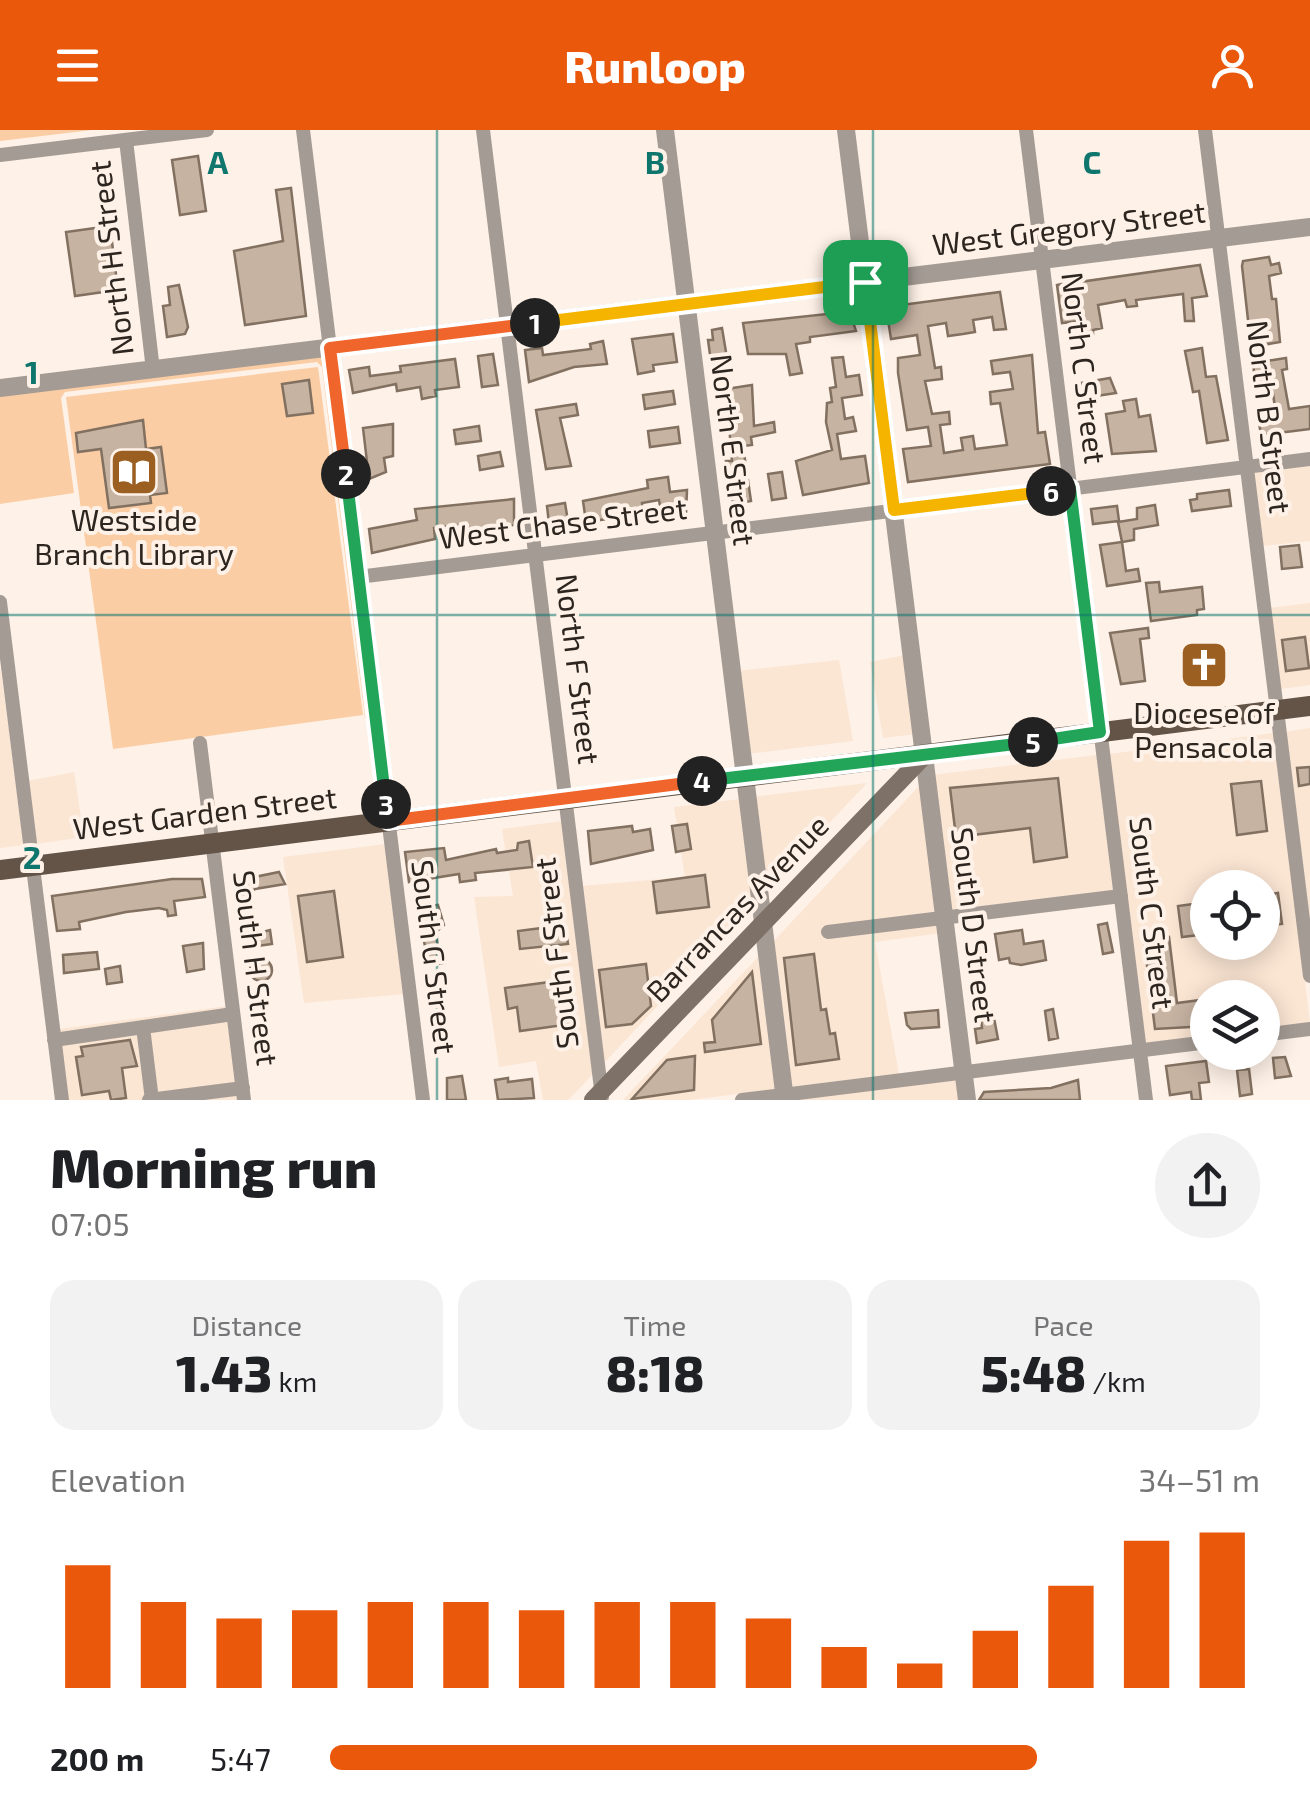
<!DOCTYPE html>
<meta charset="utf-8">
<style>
body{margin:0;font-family:"Exo 2",sans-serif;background:#f2f2f2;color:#202124;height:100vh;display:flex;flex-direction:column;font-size:38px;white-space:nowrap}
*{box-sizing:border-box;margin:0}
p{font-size:32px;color:#757577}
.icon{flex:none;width:55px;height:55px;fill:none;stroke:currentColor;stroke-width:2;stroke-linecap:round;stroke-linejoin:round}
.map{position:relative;height:970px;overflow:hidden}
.panel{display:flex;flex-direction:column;background:#fff;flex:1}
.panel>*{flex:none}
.tools{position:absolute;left:1190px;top:740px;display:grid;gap:20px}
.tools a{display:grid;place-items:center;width:90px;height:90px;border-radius:50%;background:#fff;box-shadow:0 5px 25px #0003;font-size:50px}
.pin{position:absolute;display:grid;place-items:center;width:85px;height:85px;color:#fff;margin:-42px;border-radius:20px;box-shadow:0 5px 15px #0006}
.km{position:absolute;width:50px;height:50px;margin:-25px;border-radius:50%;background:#222;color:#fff;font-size:28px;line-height:50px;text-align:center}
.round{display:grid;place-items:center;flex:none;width:105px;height:105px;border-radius:52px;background:#f2f2f2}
.overview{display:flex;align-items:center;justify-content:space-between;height:170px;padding:0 50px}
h1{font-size:55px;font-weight:800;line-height:75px}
.figures{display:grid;grid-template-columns:repeat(3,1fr);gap:15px;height:170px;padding:10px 50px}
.figures div{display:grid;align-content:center;border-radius:25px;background:#f2f2f2;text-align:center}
.figures b{font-size:50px;font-weight:800}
.figures small{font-size:28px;font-weight:400}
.figures p{font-size:28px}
.chart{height:280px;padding:20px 50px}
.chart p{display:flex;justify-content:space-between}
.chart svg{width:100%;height:180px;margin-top:10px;stroke:#ea580c;stroke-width:6}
ul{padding:0 50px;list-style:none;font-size:32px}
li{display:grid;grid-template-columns:160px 120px 1fr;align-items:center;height:75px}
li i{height:25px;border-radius:12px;background:#ea580c}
header{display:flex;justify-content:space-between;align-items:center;height:130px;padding:0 50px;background:#ea580c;color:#fff;font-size:45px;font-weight:800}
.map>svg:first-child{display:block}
.built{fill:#fbe5d3;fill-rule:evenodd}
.green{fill:#fbcda5}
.building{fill:#c7b3a2;stroke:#827060;stroke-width:2.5}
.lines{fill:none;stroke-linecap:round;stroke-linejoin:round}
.minor{stroke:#a49b94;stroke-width:14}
.tertiary{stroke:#a49b94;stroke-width:18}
.secondary{stroke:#7e7167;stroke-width:18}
.primary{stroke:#635447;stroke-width:20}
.split-1-casing{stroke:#fff;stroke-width:20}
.split-2-casing{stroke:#fff;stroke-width:20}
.split-3-casing{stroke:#fff;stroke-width:20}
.split-4-casing{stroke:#fff;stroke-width:20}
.split-5-casing{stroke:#fff;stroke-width:20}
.split-6-casing{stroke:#fff;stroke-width:20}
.split-7-casing{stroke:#fff;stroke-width:20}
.split-1{stroke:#f5b400;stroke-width:12}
.split-2{stroke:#f0652b;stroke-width:12}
.split-3{stroke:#22a559;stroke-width:12}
.split-4{stroke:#f0652b;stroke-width:12}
.split-5{stroke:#22a559;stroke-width:12}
.split-6{stroke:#22a559;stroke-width:12}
.split-7{stroke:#f5b400;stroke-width:12}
.grid{fill:none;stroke:#0f766e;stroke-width:2.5;stroke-opacity:0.55}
.labels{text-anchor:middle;stroke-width:8;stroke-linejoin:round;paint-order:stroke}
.street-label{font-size:30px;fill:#2d251f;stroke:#fef1e7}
.poi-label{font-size:30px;fill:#2d251f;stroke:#fef1e7}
.grid-label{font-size:32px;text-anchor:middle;font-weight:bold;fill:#0f766e;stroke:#fef1e7;stroke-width:8;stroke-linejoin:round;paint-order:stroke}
</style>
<header><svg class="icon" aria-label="menu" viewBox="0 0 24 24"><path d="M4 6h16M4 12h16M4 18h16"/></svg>Runloop<svg class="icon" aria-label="person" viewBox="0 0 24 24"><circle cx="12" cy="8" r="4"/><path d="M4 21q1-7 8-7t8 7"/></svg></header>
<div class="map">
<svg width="1310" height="970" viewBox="0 0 1310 970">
<rect width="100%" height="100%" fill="#fef1e7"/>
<path class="built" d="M1310 335V411L1262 416 1253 342Z
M1310 473V555L1280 559 1270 478Z
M906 525 916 604 883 608 870 532Z
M839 530 853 611 747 624 737 541Z
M0 536 25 715 0 718Z
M1310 598V800L1285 602Z
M1274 603 1310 893 1263 899 1262 868H1208L1207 906 1145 913 1109 624ZM1208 758H1262V812H1208Z
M1097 625 1114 761 949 780 932 645Z
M74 642 84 707 36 714 28 651Z
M867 653 764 762 752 667Z
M922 653 938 781 822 797 824 809 940 794 941 803 875 812 899 944 789 958 771 814Z
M741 669 754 773 604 933 582 756 685 747 674 677Z
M563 691 594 943 568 970H543L536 931 499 937 474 767 513 766 502 699Z
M386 714 404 864 304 873 283 727Z
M761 824 778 959 689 970H623Z
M227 876 238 970H67L59 899Z
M958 949 961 970H795Z"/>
<path class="green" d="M0 0H92L0 11Z
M325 225 370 587 365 588 322 237 317 232 65 262 61 268 74 363 0 374V265Z
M318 237 363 585 113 619 66 267Z"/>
<path class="building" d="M198 26 206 81 180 85 172 30Z
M291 58 306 186 245 195 234 121 283 111 276 60Z
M110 96 118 160 75 166 66 102Z
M1269 127 1271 135 1279 133 1281 143 1269 146 1272 169H1276L1280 212 1251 217 1242 136 1243 131Z
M1200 135 1207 166 1192 168 1194 191H1185L1183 164 1136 170 1137 176 1127 177 1125 170 1098 175 1102 198 1093 200V204L1082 206 1080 191 1062 193 1057 155 1062 154V149L1078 146 1079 152Z
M179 155 188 197 185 204 167 207 163 176 170 175 168 157Z
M1000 162 1006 199 994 200 992 187 973 190 975 202 963 204 948 206 946 193 928 196 935 238 941 237 942 249 925 251 932 284 949 282 950 294 940 295 944 323 963 320 961 308 973 306 975 319 1007 315 1000 273 991 274 990 262 1013 259 1010 242 993 244 991 231 1032 225 1038 303 1045 302 1050 334 908 352 903 319 931 316 928 297 907 300 898 243V228L920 225 917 205 891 209 886 177Z
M847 174 856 201 810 207V212L796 214 802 243 790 245 786 224H748L743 193 837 183 836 176Z
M722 198 728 234 718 236 717 231 711 232 708 210H713L712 200Z
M673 204 677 232 653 235 654 241 638 244 632 209Z
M603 211 607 234 574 237 529 252 525 220 542 218 543 225 591 219 590 214Z
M1202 218 1206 247 1216 246 1228 310 1207 313 1199 261 1193 262 1185 221Z
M493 224 498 255 482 257 478 226Z
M843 227 846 247 859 245 862 265 842 268 845 289 853 287 856 301 837 304 841 329 865 326 869 353 803 365 796 331 832 320 826 292 827 273 832 272 830 258 836 257 832 228Z
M1286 228 1287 239 1282 240 1289 279 1310 276V299L1261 305 1257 280 1275 278 1271 249 1255 251 1253 233Z
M455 229 459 257 435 260 436 266 422 269 420 257 397 261 396 254 353 263 349 240 369 237 370 246 401 242 400 236Z
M1110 248 1116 263 1083 268 1081 253Z
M309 250 313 283 287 286 282 254Z
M752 255 754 296 774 292 775 302 751 307 752 315 743 316 751 371 733 374 726 331H732L726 259Z
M673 261 675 274 645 279 643 265Z
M1136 269 1139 287 1150 285 1156 321 1112 324 1106 284 1125 281 1123 271Z
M576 274 578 285 560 288 571 336 546 339 536 280Z
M143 290 146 319 161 317 167 363 150 365 151 373 109 378 101 319 78 322 76 303Z
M393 294V326L384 328 386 342 369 349 363 298Z
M479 296 481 311 456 314 454 300Z
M678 297 680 313 650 317 648 301Z
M500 322 503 336 480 340 478 326Z
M782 342 786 368 772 370 768 344Z
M668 347 670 362 687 360 686 384 661 382 659 370 642 373 643 384 586 392 583 371 648 358 647 350Z
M1229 360 1231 376 1192 381 1190 370 1197 369V364Z
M514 369V395L468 401 467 394 434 398 435 409 372 423 369 399 417 390 415 379Z
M565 373 568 391 549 394 547 376Z
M1155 375 1158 395 1134 399V410L1122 412 1126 441 1138 439 1140 451 1107 456 1100 415 1122 412 1118 392 1137 389V378Z
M1117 376 1119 391 1093 394 1091 379Z
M1299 415 1302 437 1282 439 1280 417Z
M1159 452 1160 462 1202 457 1204 479 1197 480V485L1151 491 1146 453Z
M1148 498 1149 508 1140 509 1145 551 1121 554 1110 503Z
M1305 507 1309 538 1286 541 1282 510Z
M1310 637V654L1299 656 1297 638Z
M1058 648 1067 727 1034 732 1030 698 956 707 950 658Z
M1261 651 1267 701 1237 705 1231 654Z
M687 694 691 719 676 722 672 696Z
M632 696 633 702 650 699 653 720 591 734 588 701Z
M529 711 533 737 475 743 476 750 460 752 459 744 409 752 405 722 444 718 446 730 496 719 497 723 517 720 518 713Z
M279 742 285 754 255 759 251 762 253 775 238 777 235 751Z
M705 745 709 777 657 783 653 752Z
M172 749H202L205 767 174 771 176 785 168 786 167 780 159 778 126 782 79 792 80 799 57 801 52 766Z
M334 761 343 827 307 832 298 766Z
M1278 763 1282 794 1262 796V765Z
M1208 772V804L1182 807 1178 776Z
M438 775 444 795 436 802 438 819H443L445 833 429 835 417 778Z
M1107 793 1113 822 1103 824 1098 795Z
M565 795 568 814 520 819 518 801Z
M270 800 272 814 244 818 243 807Z
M1022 800 1024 814 1043 811 1046 830 1021 835 1010 833 1009 828 999 830 995 804Z
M1169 807 1177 873 1208 869V896L1155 899 1144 811Z
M203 813 204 839 187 842 183 816Z
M97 822 99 839 64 843 63 825Z
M814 824 821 880 826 879 830 904 835 903 839 929 796 935 784 828Z
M250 840a11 11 0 1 1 22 0a11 11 0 1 1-22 0Z
M646 834 651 876 632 894 606 897 599 840Z
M120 836 122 852 107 854 105 839Z
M752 842 761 914 705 922 704 913 715 912 712 890Z
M565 850 571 894 520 901 517 877 508 879 505 858Z
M1053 879 1058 908 1049 910 1045 881Z
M938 880 939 897 911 899 907 895 905 883Z
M994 888 998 909 977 913 975 899 982 898 981 890Z
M130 910 137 936 122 938 126 968 111 970 109 961 82 965 76 927 83 926 81 917Z
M695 926 694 960 632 969 667 930Z
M1285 927 1291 946 1275 948 1273 928Z
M1206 931 1209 952 1199 953 1201 970H1192L1191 962 1170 965 1166 936Z
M1249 939 1252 964 1240 966 1237 940Z
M462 946 466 970H447V948Z
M508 948V952L532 949 534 968 498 970 495 950Z
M1078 950 1080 970H979L984 962 1051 958Z"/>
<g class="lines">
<path class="minor" d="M303 0 423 970
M483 0 602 967
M1026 0 1146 970
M1205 0 1310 846
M126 10 153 240
M0 25 207 0
M358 447 1310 329
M0 472 62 970
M200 613 244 970
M828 802 1121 766
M143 897 152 970
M1262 905 1310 899
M54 910 233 884
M149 970 243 958
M742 970 1208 912"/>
<path class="tertiary" d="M665 0 785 970
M846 0 967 970
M0 258 1310 97"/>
<path class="secondary" d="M593 970 924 626"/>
<path class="primary" d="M0 740 1310 576"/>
</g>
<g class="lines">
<g class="split-1-casing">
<path id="split-1" d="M535 193 865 152"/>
</g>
<g class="split-2-casing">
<path id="split-2" d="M346 344 330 218 535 193"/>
</g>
<g class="split-3-casing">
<path id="split-3" d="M346 344 386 674"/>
</g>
<g class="split-4-casing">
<path id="split-4" d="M386 674 388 691 702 651"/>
</g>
<g class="split-5-casing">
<path id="split-5" d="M702 651 1033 612"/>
</g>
<g class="split-6-casing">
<path id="split-6" d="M1033 612 1100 602 1070 358 1051 361"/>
</g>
<g class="split-7-casing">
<path id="split-7" d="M865 152 894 380 1051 361"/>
</g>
<use href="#split-1" class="split-1"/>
<use href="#split-2" class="split-2"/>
<use href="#split-3" class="split-3"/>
<use href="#split-4" class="split-4"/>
<use href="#split-5" class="split-5"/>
<use href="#split-6" class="split-6"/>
<use href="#split-7" class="split-7"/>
</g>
<path class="grid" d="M437 0V970M873 0V970M0 485H1310"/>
<defs>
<g id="library-square" transform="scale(2.5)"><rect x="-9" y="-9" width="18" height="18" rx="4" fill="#9b5f21" stroke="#fef1e7"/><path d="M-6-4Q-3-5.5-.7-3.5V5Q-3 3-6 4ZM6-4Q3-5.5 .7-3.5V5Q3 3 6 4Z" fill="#fff"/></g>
<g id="church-square" transform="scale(2.5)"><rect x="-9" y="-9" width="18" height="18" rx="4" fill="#9b5f21" stroke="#fef1e7"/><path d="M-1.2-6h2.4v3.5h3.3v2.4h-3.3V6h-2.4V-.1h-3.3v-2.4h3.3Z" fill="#fff"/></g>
</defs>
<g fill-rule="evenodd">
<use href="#library-square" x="134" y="342"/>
<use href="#church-square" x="1204" y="535"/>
</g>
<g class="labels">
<g class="street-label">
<text transform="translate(1069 99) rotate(-7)" y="10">West Gregory Street</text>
<text transform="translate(112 128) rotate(-97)" y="10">North H Street</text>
<text transform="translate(1083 238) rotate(83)" y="10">North C Street</text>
<text transform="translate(1268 287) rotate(83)" y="10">North B Street</text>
<text transform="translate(732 320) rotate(83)" y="10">North E Street</text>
<text transform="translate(563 394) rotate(-7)" y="10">West Chase Street</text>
<text transform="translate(577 539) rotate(83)" y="10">North F Street</text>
<text transform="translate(205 684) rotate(-7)" y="10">West Garden Street</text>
<text transform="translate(738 779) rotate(-46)" y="10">Barrancas Avenue</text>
<text transform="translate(1151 783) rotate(83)" y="10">South C Street</text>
<text transform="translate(973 795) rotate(83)" y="10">South D Street</text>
<text transform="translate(557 823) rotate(-97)" y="10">South F Street</text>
<text transform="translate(433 827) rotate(83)" y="10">South G Street</text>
<text transform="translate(255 838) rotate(83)" y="10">South H Street</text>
</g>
<g class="poi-label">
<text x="134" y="401">Westside<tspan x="134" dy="34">Branch Library</tspan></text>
<text x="1204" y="594">Diocese of<tspan x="1204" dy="34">Pensacola</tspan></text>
</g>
</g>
<g class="grid-label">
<text x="218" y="44">A</text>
<text x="655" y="44">B</text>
<text x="1092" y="44">C</text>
<text x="32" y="254">1</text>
<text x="32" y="739">2</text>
</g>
</svg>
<div class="tools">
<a><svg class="icon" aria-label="locate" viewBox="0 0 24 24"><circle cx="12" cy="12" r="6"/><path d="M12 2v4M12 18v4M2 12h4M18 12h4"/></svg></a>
<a><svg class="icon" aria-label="layers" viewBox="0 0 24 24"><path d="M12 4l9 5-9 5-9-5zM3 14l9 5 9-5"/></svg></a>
</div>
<div class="pin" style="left:865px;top:152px;background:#1e9e55"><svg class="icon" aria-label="arrive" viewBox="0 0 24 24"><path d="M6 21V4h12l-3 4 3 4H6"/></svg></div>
<b class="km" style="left:535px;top:193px">1</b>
<b class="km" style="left:346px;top:344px">2</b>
<b class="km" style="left:386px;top:674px">3</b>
<b class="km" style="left:702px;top:651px">4</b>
<b class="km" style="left:1033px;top:612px">5</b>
<b class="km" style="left:1051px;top:361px">6</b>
</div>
<section class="panel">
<div class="overview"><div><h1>Morning run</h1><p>07:05</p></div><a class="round"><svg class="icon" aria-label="share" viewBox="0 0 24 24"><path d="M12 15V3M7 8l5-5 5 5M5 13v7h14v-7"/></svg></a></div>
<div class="figures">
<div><p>Distance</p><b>1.43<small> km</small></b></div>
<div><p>Time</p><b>8:18</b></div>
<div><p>Pace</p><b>5:48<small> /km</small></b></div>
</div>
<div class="chart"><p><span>Elevation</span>34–51 m</p>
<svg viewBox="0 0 160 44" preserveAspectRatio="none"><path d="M5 44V14M15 44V23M25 44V27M35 44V25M45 44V23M55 44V23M65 44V25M75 44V23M85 44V23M95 44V27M105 44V34M115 44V38M125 44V30M135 44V19M145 44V8M155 44V6"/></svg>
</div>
<ul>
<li><b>200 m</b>5:47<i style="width:76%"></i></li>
</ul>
</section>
